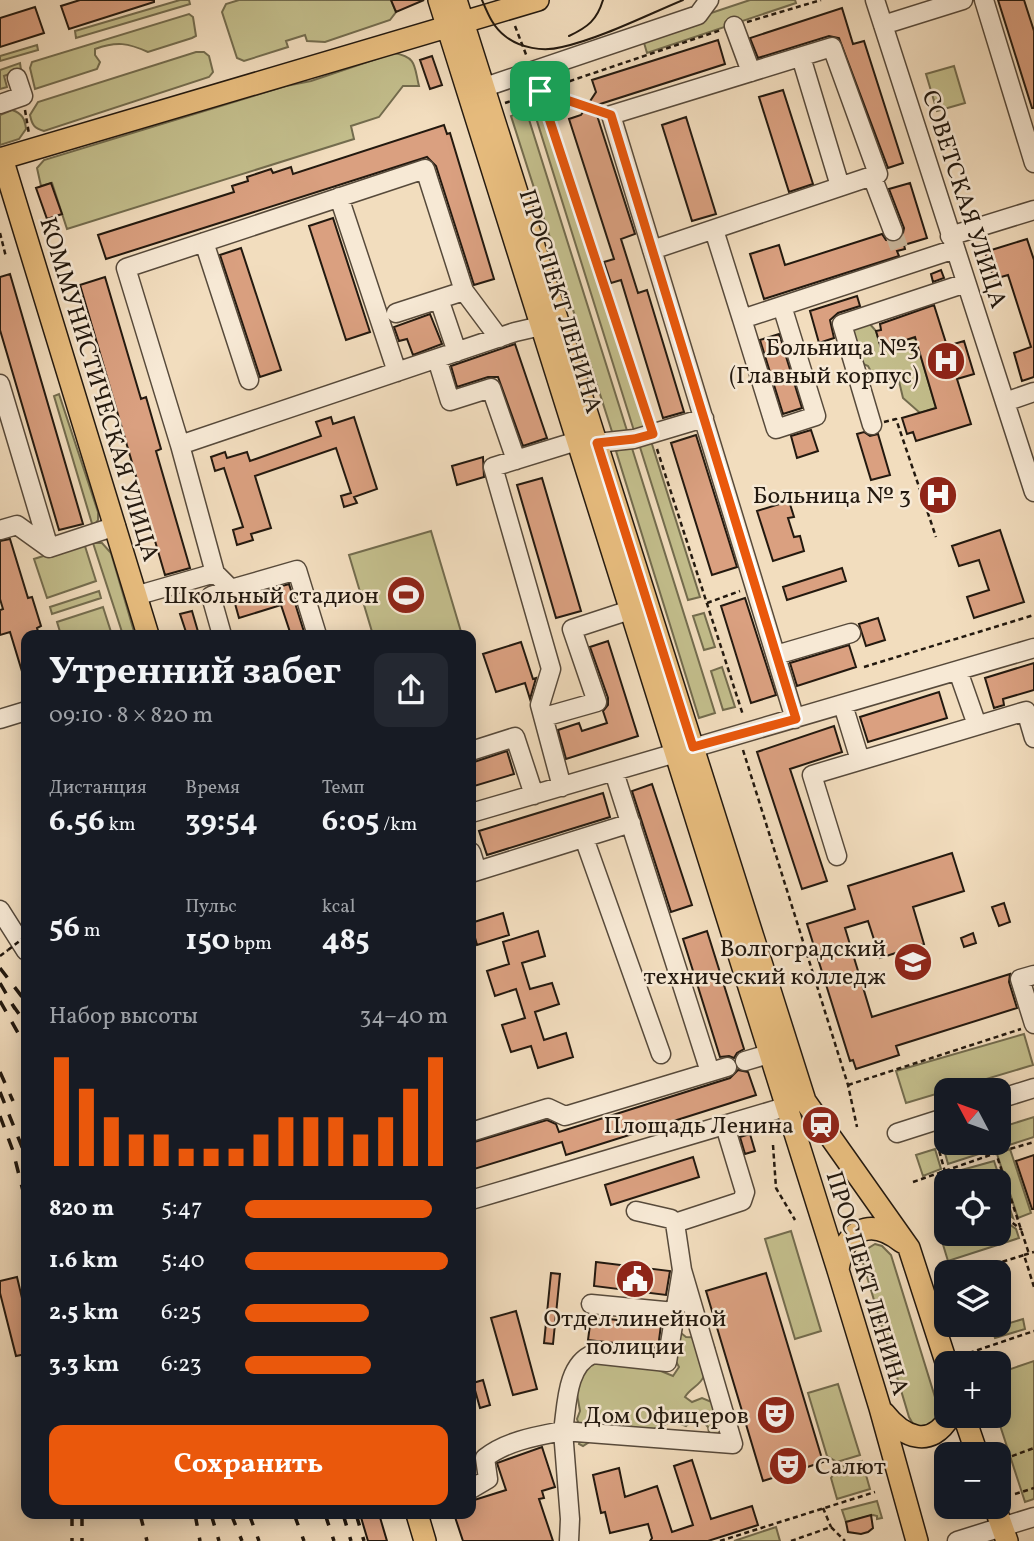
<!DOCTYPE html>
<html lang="ru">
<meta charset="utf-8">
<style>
body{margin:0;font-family:Vollkorn,serif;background:#242831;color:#f1f3f6;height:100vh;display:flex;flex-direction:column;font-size:26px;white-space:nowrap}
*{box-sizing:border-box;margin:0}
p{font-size:23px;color:#9ea1a6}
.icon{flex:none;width:38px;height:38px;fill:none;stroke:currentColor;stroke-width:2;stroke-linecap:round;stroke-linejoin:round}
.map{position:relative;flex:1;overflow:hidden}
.drawer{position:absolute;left:21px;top:630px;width:455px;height:889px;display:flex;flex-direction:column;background:#171b24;border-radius:14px;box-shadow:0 4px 18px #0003}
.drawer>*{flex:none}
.needle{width:46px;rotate:311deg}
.tools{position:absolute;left:934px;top:1078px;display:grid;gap:14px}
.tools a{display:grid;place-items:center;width:77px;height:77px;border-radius:14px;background:#171b24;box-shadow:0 4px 18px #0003;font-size:35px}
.pin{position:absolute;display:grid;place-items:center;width:60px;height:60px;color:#fff;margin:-30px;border-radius:14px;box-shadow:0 4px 10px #0006}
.round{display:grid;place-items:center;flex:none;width:74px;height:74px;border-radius:14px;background:#242831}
.headline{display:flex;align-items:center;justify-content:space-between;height:119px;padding:0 28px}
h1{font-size:38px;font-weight:700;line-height:52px}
.metrics{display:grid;grid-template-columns:repeat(3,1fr);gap:10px;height:119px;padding:7px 28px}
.metrics div{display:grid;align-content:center}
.metrics b{font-size:30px;font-weight:700}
.metrics small{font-size:19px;font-weight:400}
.metrics p{font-size:19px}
.chart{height:196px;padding:14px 28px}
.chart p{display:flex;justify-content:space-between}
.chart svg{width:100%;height:126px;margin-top:7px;stroke:#ea580c;stroke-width:6}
.action{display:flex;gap:14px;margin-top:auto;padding:14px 28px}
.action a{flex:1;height:80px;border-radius:14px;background:#ea580c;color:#fff;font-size:28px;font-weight:700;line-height:80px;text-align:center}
ul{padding:0 28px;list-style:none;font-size:23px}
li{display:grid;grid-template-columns:112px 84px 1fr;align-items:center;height:52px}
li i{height:18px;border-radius:9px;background:#ea580c}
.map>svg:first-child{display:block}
.green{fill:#c3be8c;stroke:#736c4e;stroke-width:2}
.building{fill:#daa080;stroke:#23190f;stroke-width:2}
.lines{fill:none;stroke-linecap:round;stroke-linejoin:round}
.minor-tunnel{stroke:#c9b69b;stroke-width:18;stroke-dasharray:18 9;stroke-linecap:butt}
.minor-casing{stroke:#574a3b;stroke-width:21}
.major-casing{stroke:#23190f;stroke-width:24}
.path{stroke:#23190f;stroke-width:2.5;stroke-dasharray:5 3.5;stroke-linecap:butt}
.minor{stroke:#f7e9d5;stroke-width:18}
.major{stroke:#e9be7f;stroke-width:21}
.tram{stroke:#23190f;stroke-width:2}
.rail{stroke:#23190f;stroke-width:3.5;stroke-dasharray:12 12;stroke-linecap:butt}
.path-bridge{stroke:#23190f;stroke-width:2.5;stroke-dasharray:5 3.5;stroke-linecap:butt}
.route-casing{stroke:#fff;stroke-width:14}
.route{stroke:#ea580c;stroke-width:9}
.labels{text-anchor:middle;stroke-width:5;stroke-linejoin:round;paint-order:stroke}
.street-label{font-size:24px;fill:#23190f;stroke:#f7e9d5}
.poi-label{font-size:24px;fill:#23190f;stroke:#f7e9d5;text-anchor:end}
</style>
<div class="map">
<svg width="1034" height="1541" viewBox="0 0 1034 1541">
<rect width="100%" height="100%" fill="#f2ddbe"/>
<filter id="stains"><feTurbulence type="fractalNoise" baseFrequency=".00286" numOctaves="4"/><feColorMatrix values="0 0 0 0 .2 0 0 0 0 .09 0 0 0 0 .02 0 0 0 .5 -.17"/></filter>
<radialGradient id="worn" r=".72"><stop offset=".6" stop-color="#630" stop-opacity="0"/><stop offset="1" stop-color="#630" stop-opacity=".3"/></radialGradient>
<path class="green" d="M180 0H189L190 4 76 38 75 31Z
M239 0H391L396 12 390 20 325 42 307 41 305 35 286 41 288 47 244 61 237 58 222 12 226 4Z
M750 0H795L796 3 647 53 642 36Z
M189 14 193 17 196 36 192 38 148 52C128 43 117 41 95 49V55L100 62 97 69 35 89 30 68 32 62Z
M37 45 38 50 0 61V56Z
M196 52H204L209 56 213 72 209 77 44 131C34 128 32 125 30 115L38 102Z
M394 53C417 57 414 66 419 86H403L379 117 351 126 354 139 67 229 52 183 41 186 37 168 44 160 286 86 311 81Z
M20 63 21 70 4 76 7 87 0 89V70Z
M954 66 965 103 937 111 926 74Z
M540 102 647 429 635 434 532 105Z
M12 110C22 113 25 119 26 129L19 139 0 145V115Z
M526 110 629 437 615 441 511 116Z
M869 323 876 331 881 348 915 337 936 408 920 413 903 398 898 377 885 380 874 377 868 366 859 362 851 331 857 325Z
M59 394 98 512V520L93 527 54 396Z
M651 441 700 597 688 600 639 444Z
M631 445 715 713 699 718 616 451Z
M431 531 462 635H373L349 555Z
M84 543 96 581 47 598 34 559Z
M93 543H102L111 553 135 635H123Z
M99 591 101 598 52 614 50 607Z
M103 607 112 635H61L57 622Z
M704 613 715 647 704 650 693 616Z
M722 667 735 707 723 710 711 671Z
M1024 1034 1033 1065 906 1103 896 1071Z
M1034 1117V1137L1003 1147 999 1128Z
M955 1143H989L991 1150 948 1164 943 1146Z
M935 1149 941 1169 923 1176 916 1155Z
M1010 1149 1031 1213 1018 1218 997 1154Z
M994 1161 1013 1218 999 1208V1181H963L951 1173Z
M999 1217 1016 1229 1019 1238 948 1261 941 1238 954 1234H999Z
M791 1231 821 1331 795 1339 765 1239Z
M875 1244 882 1246 891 1255 939 1410 940 1418 938 1424 916 1429 909 1417 862 1260 867 1249Z
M1023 1319 1025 1329 995 1338 991 1325 1000 1326Z
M681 1333 686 1337 711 1338 715 1349C709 1358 709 1367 704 1376 700 1386 690 1388 685 1397L692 1402 702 1398 719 1405 726 1443 710 1438 708 1427 702 1420 694 1419 686 1426 673 1421 654 1429H640L625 1425 611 1428 583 1446 579 1444 582 1433 577 1419 580 1411 576 1388 579 1377 593 1359 656 1369 673 1376 679 1367 674 1358 675 1335Z
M1034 1361V1499L1025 1502 997 1416H999V1373Z
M838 1384 860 1455 837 1462 827 1456 808 1393Z
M862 1461 870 1489 837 1499 831 1478 839 1467Z
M877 1501 882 1518 877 1519V1516L873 1515 846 1522 842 1510Z
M776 1527 780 1541H734Z"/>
<path class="building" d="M80 0H154V2L69 29 61 6Z
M391 0H424L396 12Z
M998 0H1024L1034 31V108H1032Z
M35 7 44 33 0 47V18Z
M842 8 853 44 864 41 903 163 888 168 839 38 829 36 758 58 750 38Z
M718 40 725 64 594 106 635 234 621 239 638 293 647 290 684 412 663 418 621 280 611 283 604 262 614 259 569 119 581 115 596 92 592 80Z
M432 56 442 85 430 89 420 60Z
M783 90 813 184 789 192 759 97Z
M686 117 716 214 692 221 662 125Z
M444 125 447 134 450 133 494 279 474 285 436 166 427 157 106 259 98 235 234 192 232 186 248 181 247 177 271 169 273 173 291 167 293 174Z
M51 183 62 214 47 219 36 188Z
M910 183 927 238 904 245 905 249 897 251 899 256 764 299 750 254 779 245 785 265 882 234 886 240 898 241 902 238 904 228 889 189Z
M333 218 370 332 346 340 309 226Z
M1027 239 1034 260V377L1022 381 1014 353 1031 347 1008 275 994 279 985 252Z
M241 248 281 370 260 377 220 255Z
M941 270 944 278 933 282 931 274Z
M10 274 83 524 59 530 0 330V277Z
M105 277 141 399 146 397 161 449 156 451 190 568 165 575 80 285Z
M857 296 860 306 838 313 830 320 834 338 819 343 810 311Z
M934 305 947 346 964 341 974 374 957 379 971 424 916 441 913 432 907 434 902 418 936 408 915 337 881 348 876 331 881 330 880 324Z
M430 314 442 344 413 355 407 339 399 341 394 327Z
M779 334 802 408 783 414 760 340Z
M515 344 547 438 523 446 498 377H488L457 387 451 366Z
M331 417 333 424 354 417 377 489 354 497 357 503 344 507 341 496 351 493 336 448 255 476 271 528 251 534 253 540 237 545 233 530 243 527 224 468 215 471 211 457 225 452 227 458 247 452 250 461 321 436 316 422Z
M811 430 818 451 797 458 791 436Z
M864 432 870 436 878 434 890 475 871 480 857 434Z
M696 435 737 567 712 575 671 443Z
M483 457 484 477 457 485 452 466Z
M542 478 581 611 556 618 517 485Z
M789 501 794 517 788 518 794 537 800 536 804 551 773 561 757 511Z
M1000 530 1024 602 974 618 967 597 989 590 979 560 959 566 952 546Z
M10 539 28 598 32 597 41 626 37 628 39 635H26V677L24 678 10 632 0 635V610L3 609 0 599V541Z
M842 568 846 581 787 600 783 587Z
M289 584 305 635H291L281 605 239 618 234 600Z
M745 598 776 695 751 703 721 606Z
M192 611 199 635H187L180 614Z
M878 618 885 640 866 646 859 624Z
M608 641 638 736 566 759 558 730 579 723 582 731 607 723 603 711 608 705V698L590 647Z
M521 642 533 679 536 678 530 699 525 683 496 692 483 654Z
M849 645 856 667 797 686 790 663Z
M1034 663V690L1003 699 1004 705 994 708 985 678Z
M939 692 947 718 868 742 860 717Z
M834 726 842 752 790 769 827 881 802 889 757 752Z
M507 751 514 774 471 787V763Z
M652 784 692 905 671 912 632 791Z
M603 793 610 817 487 855 479 831Z
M952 853 964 891 913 907 924 944 880 958 868 921 845 928 872 1017 1010 974 1009 982 1017 1008 896 1046 899 1055 856 1069 853 1060 850 1061 807 924 855 909 848 886Z
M1004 903 1010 922 999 926 992 907Z
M503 913 509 935 477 945 471 923Z
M538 931 545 956 522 963 530 989 552 983 559 1004 535 1012 544 1040 566 1033 573 1057 538 1068 531 1046 511 1052 502 1025 525 1018 516 989 495 996 487 971 509 964 503 942Z
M707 931 744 1049 737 1053 734 1058 729 1056 720 1057 683 939Z
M973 933 976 943 964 947 961 938Z
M738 1070 748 1072 756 1095 566 1155 562 1142 471 1170V1143L547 1120 556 1124 559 1132 730 1078Z
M750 1134 755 1151 745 1154 740 1137Z
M1034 1155V1209H1032L1016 1161Z
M693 1157 699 1177 611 1205 605 1185Z
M596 1262 670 1271 666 1295 594 1286Z
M551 1273 560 1274 553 1344 544 1343Z
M766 1273 823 1462 763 1481 706 1291Z
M17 1277 26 1315V1354L16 1356 0 1293V1281Z
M516 1311 537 1389 513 1395 491 1318Z
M591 1317 661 1325 658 1348 588 1340Z
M483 1380 490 1405 480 1408 473 1383Z
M542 1447 555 1487 542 1491 544 1498 539 1499 553 1541H463L454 1514H471V1501L506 1490 497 1463Z
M692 1460 711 1519 752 1506 758 1525 708 1541H650L652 1538 648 1524 610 1533 605 1512 601 1513 593 1475 619 1468 625 1497 657 1486 672 1532 693 1525 674 1466Z
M360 1514H379L387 1541H368Z
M871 1515 873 1528 868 1532 861 1534 848 1532 846 1522Z"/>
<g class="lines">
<path class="minor-tunnel" d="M893 231 900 250"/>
<g class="minor-casing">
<path id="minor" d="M875 0 1034 492
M984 0 1034 163
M883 25 963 0
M734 26 751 72
M801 57 840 186
M485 87 698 15 709 0
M0 104 23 96 17 78
M872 176 893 231
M339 197 397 372
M714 230 742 319 955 249
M950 236 1034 210
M204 242 249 380
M652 250 878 174 832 47 611 115 795 719
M439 299 457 352
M396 313 464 291
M742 319 776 429 816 416 782 306
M437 359 450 401 491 388 516 460
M0 384 49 548 116 526
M1005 402 1034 392
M872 425 842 324 966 283
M597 443 634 439 704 418
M180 445 515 332 541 326
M0 530 17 525 49 548
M215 573 231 589 297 570 317 635
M135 596 215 573 180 445 126 268 425 169 464 291 499 338
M222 635 211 596 231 589
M776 655 851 633
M958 671 977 725
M843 705 860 760
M544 717 597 702 572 629 630 610
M0 719 26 711
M471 751 515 737 534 795
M614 772 710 1072
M562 787 540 705 551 669 493 467 577 441
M471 813 1034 648
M584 838 661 1054
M471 852 477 871
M837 856 812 775 1026 711 1034 738
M471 873 631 823
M0 910 26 951
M1034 975 1020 979 1034 1024
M745 1061 769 1054
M999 1099 1034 1088
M471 1132 548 1108 565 1116 727 1067
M897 1133 947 1117
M471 1200 785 1107
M636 1211 671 1219 675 1223 742 1201 745 1192 725 1126
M591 1304 675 1312
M471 1489 488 1479 485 1458C506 1441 537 1436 563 1431 567 1406 566 1365 593 1354L667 1362 682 1270 675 1223
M569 1541 570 1519 563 1431 733 1444 682 1270
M957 1541 1034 1517"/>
</g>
<g class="major-casing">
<path id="major" d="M439 0 838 1270 880 1408 917 1541
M456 0 805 1101 909 1248 947 1365
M2 158 148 635
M0 159 538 0
M838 1270C844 1230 869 1216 902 1242
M884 1413C903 1437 931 1450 950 1416
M964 1416 977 1454
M995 1507 1007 1541
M417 1514 425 1541"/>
</g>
<path class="path" d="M747 22 821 0
M515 26 527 57
M537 83 648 419
M540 91 596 110
M505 103 721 30
M25 110 29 134
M0 233 6 257
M884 422 896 419 936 537
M657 449 743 715
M707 603 740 591
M864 667 1034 615
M743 750 848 1085 857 1127
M0 956 8 950
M848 1085 1021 1029
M937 1143 945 1172 958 1181
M993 1143 996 1153 1034 1142
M773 1145 776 1188 795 1220
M913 1182 996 1153 1029 1254
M999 1213 1022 1230
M1024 1255 1034 1252
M970 1272 1024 1255 1034 1287
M945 1280 947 1279
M969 1353 1034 1331
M1004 1459 1034 1448
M1015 1494 1034 1488
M823 1508 831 1527
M720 1541 875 1492
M791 1541 831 1527 845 1541"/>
<use href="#minor" class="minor"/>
<use href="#major" class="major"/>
<path class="tram" d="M482 0C488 14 493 27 505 36 520 48 543 52 562 47 599 39 647 15 683 0
M569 36C588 27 597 20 603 0"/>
<path class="rail" d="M0 968 26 1002
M0 983 15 1009
M0 1001 26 1047
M12 1004 26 1024
M0 1072 13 1101
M0 1092 26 1157
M0 1116 13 1151 26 1203
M72 1514V1541
M82 1514V1541
M140 1514 147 1541
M195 1514 200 1541
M211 1514 219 1541
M231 1514 242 1541
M249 1514 259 1541
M294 1514 304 1541
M325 1514 334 1541
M343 1514 351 1541
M356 1514 364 1541"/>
<path class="path-bridge" d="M8 950 26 936"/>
</g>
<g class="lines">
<g class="route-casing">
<path id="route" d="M540 91 611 115 796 719 693 747 597 443 634 439 653 434Z"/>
</g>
<use href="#route" class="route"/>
</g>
<defs>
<g id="hospital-disc" transform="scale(2.0125)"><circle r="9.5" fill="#8f2418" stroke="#f7e9d5"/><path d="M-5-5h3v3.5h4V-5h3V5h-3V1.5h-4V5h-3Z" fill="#fff"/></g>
<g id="stadium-disc" transform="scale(2.0125)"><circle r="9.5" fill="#8f2418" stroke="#f7e9d5"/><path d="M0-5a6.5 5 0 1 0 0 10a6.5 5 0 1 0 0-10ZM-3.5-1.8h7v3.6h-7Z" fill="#fff"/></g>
<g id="university-disc" transform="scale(2.0125)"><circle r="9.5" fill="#8f2418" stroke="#f7e9d5"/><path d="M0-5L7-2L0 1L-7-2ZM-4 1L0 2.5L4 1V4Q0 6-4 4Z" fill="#fff"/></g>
<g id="station-disc" transform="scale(2.0125)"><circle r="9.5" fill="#8f2418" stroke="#f7e9d5"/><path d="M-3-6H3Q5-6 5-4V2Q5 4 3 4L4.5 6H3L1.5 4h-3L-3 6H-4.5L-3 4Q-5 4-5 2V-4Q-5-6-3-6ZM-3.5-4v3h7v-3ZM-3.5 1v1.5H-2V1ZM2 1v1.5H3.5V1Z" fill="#fff"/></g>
<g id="civic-disc" transform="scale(2.0125)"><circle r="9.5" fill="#8f2418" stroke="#f7e9d5"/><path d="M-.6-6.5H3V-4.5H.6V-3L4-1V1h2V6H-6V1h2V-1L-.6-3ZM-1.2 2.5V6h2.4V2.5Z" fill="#fff"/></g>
<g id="theatre-disc" transform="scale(2.0125)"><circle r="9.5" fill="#8f2418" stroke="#f7e9d5"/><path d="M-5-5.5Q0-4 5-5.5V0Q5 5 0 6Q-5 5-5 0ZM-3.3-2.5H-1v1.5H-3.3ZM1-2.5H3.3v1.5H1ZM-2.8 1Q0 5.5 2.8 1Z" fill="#fff"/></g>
</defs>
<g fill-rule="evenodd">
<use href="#hospital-disc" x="946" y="361"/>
<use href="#hospital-disc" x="938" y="495"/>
<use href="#stadium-disc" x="406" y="595"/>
<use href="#university-disc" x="913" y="962"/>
<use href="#station-disc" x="821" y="1125"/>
<use href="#civic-disc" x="635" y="1279"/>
<use href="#theatre-disc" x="776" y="1415"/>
<use href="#theatre-disc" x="788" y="1466"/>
</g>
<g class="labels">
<g class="street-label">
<text transform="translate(965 199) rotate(72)" y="8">СОВЕТСКАЯ УЛИЦА</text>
<text transform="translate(561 301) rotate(73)" y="8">ПРОСПЕКТ ЛЕНИНА</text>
<text transform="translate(100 389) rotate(73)" y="8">КОММУНИСТИЧЕСКАЯ УЛИЦА</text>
<text transform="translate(868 1283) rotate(73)" y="8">ПРОСПЕКТ ЛЕНИНА</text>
</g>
<g class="poi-label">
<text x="919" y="355">Больница №3<tspan x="919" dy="28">(Главный корпус)</tspan></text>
<text x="911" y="503">Больница № 3</text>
<text x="379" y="603">Школьный стадион</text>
<text x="886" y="956">Волгоградский<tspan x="886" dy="28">технический колледж</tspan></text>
<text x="794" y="1133">Площадь Ленина</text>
<text x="635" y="1326" text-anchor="middle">Отдел линейной<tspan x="635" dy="28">полиции</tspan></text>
<text x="749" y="1423">Дом Офицеров</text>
<text x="815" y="1474" text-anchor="start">Салют</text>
</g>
</g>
<rect width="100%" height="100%" filter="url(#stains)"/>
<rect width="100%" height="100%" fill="url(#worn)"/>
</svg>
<div class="tools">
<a><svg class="needle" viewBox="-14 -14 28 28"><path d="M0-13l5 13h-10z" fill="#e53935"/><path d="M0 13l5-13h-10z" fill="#9ea1a6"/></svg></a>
<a><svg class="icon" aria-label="locate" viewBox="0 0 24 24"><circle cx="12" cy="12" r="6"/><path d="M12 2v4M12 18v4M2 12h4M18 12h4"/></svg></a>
<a><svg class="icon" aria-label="layers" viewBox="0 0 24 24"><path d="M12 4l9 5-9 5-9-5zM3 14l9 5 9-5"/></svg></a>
<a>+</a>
<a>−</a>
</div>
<div class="pin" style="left:540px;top:91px;background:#1e9e55"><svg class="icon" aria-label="arrive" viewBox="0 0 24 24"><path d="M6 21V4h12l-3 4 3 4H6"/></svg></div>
<section class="drawer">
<div class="headline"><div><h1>Утренний забег</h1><p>09:10 · 8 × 820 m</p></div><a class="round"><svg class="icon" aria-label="share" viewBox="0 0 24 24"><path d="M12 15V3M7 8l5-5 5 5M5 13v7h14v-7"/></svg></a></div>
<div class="metrics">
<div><p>Дистанция</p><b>6.56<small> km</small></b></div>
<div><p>Время</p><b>39:54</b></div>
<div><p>Темп</p><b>6:05<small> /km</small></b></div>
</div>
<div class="metrics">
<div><b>56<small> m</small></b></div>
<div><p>Пульс</p><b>150<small> bpm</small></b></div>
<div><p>kcal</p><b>485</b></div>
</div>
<div class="chart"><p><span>Набор высоты</span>34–40 m</p>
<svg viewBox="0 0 160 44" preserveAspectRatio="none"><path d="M5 44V6M15 44V17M25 44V27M35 44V33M45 44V33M55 44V38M65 44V38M75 44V38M85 44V33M95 44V27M105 44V27M115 44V27M125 44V33M135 44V27M145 44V17M155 44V6"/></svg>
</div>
<ul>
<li><b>820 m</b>5:47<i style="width:92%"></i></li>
<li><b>1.6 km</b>5:40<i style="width:100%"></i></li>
<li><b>2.5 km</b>6:25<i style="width:61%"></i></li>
<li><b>3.3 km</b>6:23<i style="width:62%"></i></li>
</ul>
<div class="action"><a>Сохранить</a></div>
</section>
</div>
